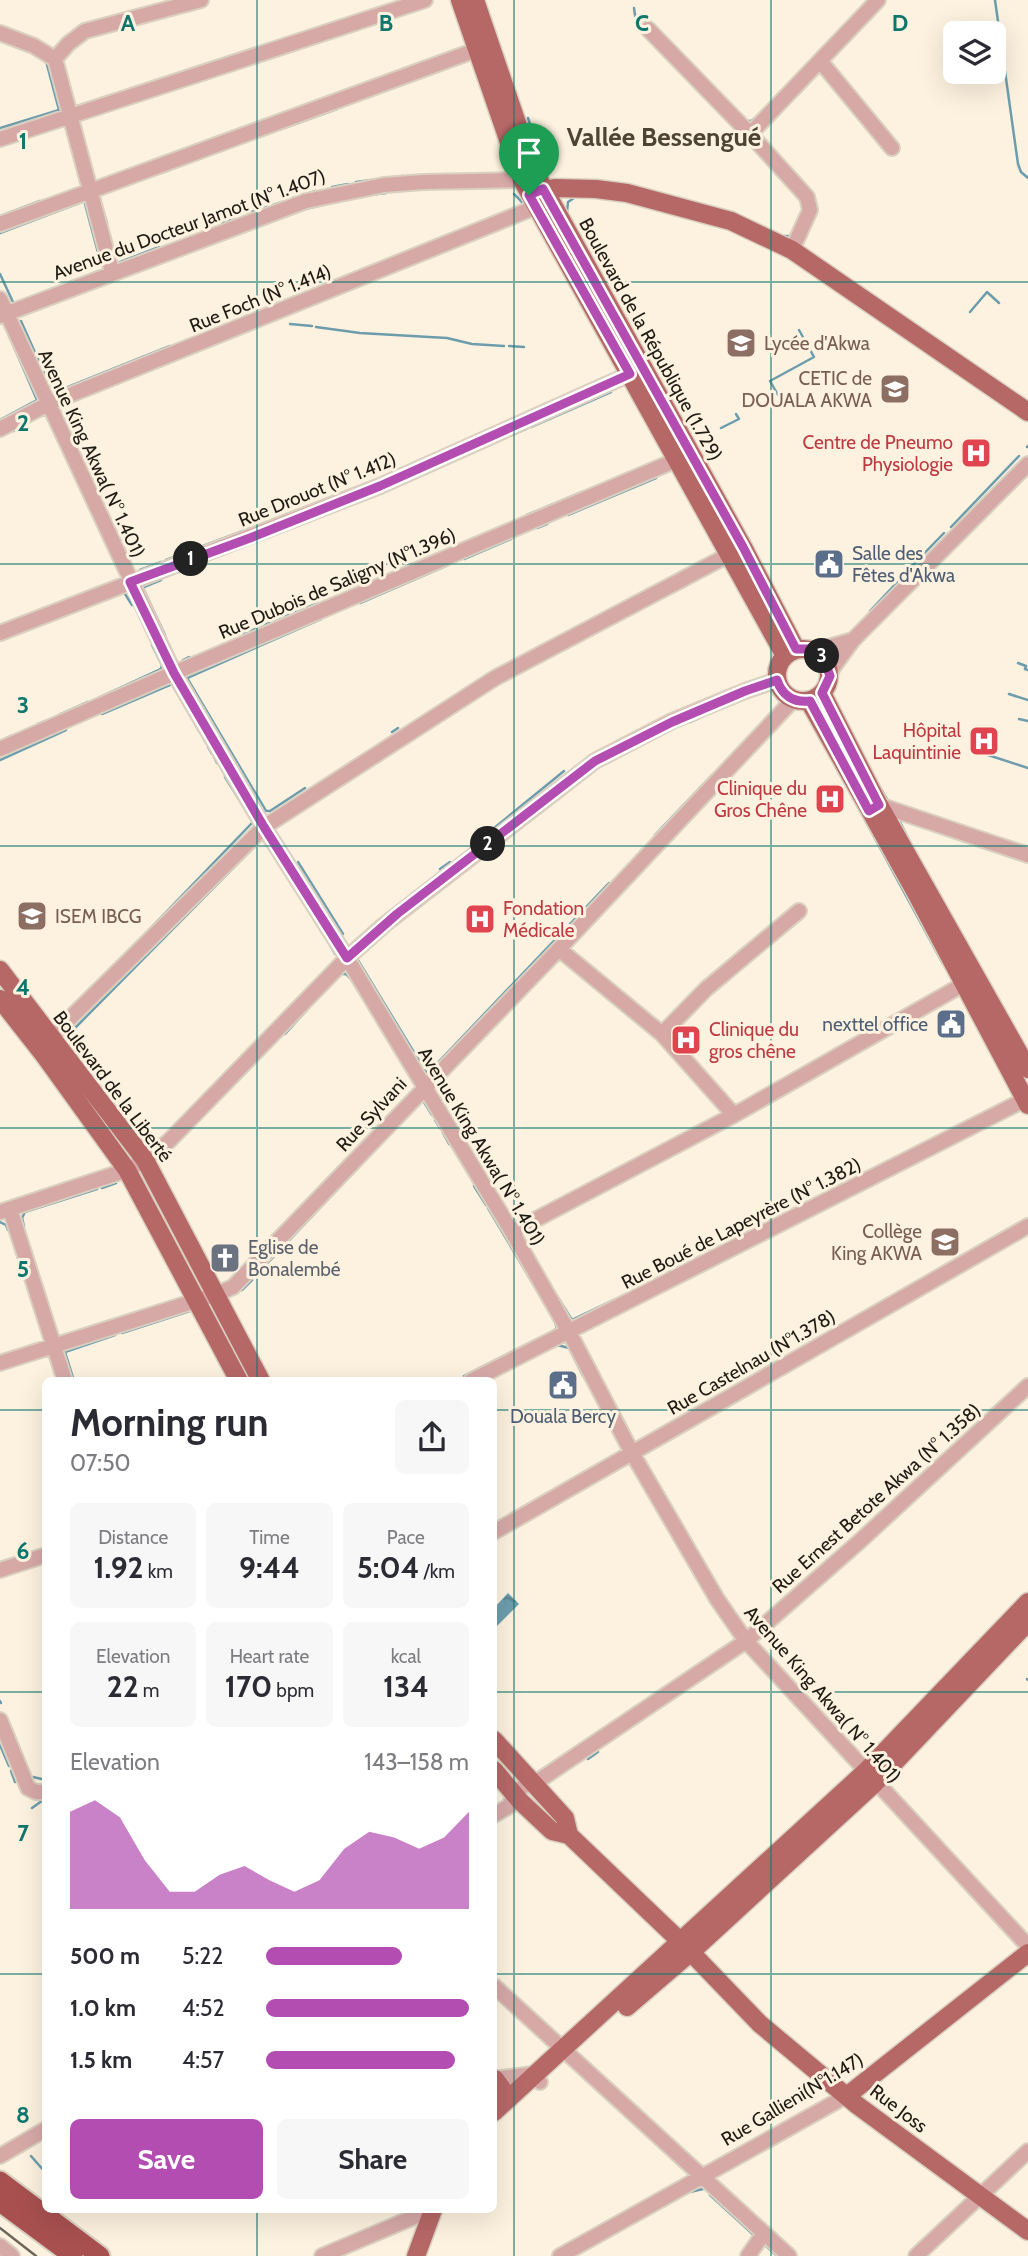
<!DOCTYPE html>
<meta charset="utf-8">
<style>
body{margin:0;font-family:Cabin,sans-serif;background:#f7f7f7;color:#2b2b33;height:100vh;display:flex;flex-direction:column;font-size:26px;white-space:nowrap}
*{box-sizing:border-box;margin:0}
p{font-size:23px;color:#7c7c81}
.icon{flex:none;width:38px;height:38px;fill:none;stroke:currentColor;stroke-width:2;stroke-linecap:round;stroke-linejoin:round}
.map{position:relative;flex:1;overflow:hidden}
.drawer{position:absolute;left:42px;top:1377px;width:455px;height:836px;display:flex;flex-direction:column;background:#fff;border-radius:10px;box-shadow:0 7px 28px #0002}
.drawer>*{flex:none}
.buttons{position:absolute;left:943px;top:21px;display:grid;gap:14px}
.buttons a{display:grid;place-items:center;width:63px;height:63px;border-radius:10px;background:#fff;box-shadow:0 7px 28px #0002;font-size:35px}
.pin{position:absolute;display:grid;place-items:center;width:60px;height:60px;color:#fff;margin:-72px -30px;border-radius:50% 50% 50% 0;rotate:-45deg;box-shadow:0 0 7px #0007}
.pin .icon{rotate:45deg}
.km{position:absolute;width:35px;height:35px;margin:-18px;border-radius:50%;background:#222;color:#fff;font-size:19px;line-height:35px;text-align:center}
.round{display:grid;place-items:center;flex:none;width:74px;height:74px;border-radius:10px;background:#f7f7f7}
.head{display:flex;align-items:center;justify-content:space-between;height:119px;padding:0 28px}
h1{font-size:38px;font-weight:700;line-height:52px}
.figures{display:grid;grid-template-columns:repeat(3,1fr);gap:10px;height:119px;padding:7px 28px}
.figures div{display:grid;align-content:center;border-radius:10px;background:#f7f7f7;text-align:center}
.figures b{font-size:30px;font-weight:700}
.figures small{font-size:19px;font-weight:400}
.figures p{font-size:19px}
.chart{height:196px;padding:14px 28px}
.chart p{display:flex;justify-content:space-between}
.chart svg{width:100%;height:126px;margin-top:7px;fill:#b34db2;opacity:.7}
.action{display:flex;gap:14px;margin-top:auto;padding:14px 28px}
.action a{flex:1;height:80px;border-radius:10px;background:#b34db2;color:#fff;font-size:28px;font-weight:700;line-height:80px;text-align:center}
.action a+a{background:#f7f7f7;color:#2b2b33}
ul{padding:0 28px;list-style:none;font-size:23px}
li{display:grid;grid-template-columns:112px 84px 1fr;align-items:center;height:52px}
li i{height:18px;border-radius:9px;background:#b34db2}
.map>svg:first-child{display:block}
.water{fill:url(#water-ripples)}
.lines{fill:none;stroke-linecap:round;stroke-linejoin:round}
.stream{stroke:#6d9dad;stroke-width:2.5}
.minor-casing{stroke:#d9d0bf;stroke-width:18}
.major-casing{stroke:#d9d0bf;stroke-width:21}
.highway-casing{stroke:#d9d0bf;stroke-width:23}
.minor{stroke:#d6a9a7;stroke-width:14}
.major{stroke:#b66867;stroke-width:18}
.highway{stroke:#a85050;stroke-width:19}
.rail{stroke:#6c665a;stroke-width:2.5}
.route-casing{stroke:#fff;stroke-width:14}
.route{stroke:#b34db2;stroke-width:9}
.grid{fill:none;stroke:#0f766e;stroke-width:2;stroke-opacity:0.55}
.labels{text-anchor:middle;stroke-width:6;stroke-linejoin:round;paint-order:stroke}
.street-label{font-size:19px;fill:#1f1b14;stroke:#fdf2df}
.education-label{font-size:19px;fill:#785e54;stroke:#fdf2df;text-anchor:start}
.health-label{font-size:19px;fill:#be3a42;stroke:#fdf2df;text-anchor:end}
.service-label{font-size:19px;fill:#4e5e75;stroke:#fdf2df;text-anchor:start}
.worship-label{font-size:19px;fill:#5b616d;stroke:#fdf2df;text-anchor:start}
.district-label{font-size:26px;font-weight:bold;fill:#4d4434;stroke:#fdf2df}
.grid-label{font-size:23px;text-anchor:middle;font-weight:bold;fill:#0f766e;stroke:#fdf2df;stroke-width:6;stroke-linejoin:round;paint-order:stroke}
</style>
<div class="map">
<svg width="1028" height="2256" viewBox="0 0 1028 2256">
<defs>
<pattern id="water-ripples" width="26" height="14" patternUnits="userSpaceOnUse" patternTransform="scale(1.75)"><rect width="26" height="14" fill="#6d9dad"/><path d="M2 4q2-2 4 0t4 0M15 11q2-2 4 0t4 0" fill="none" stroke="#597f8c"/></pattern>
</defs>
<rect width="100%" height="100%" fill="#fdf2df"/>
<path class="water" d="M508 1593 519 1604 495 1628 494 1608Z"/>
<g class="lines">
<path class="stream" d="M995 0 1018 164 1021 172 1028 178
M634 8 636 22 642 29
M645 17 651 24
M528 118 543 164
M745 121H751L758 116
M0 128 59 110 46 61
M281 129 337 109
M161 173 252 139
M505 173 510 167
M356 182 403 176
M332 187 348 184
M514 194 523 203
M369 195 386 193
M85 204 100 260
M102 206 99 195 105 193
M103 210 107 223
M301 210 318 206
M567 212 568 202 577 196
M248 213 316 191
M0 216 40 201
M222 223 234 219
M0 233 82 202
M784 236H792
M120 262 159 247
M0 274 13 302
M37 295 99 271
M970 312 987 292 999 303
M21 321 53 393 170 346
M290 324 312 326
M316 327 360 333 447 338 472 344 504 346
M509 346 524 347
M778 395 770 381 814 357 799 330
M0 420 37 400 8 333
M531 427 611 392
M721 428 739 419 736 414
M14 431 21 428
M507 437 526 429
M1027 447 1028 446
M527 515 582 492
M568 515 656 478
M951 527 1019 456
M537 528 547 524
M123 547 128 558
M464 559 511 539
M166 560 256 526
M140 570 161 562
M907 571 944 533
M144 587 161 580
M143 588 165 635
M682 588 700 578
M125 594 132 605
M360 603 448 565
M870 611 903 576
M243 634 318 603
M183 660 189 657
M1018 663 1026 666 1025 669 1028 670
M1009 694 1028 700
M92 701 161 669 162 665 152 645
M102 714 172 684 191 717
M59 715 88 702
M1019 719 1028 721
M193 720 199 731
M690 722 699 718
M38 724 56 717
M392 732 398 728
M662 734 670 730
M0 741 11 736
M208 747 212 754
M988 755 1028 768
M214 757 217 763
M0 760 66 730
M874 777 888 801
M305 788 270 811H266L187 678 321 619
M853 798 943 964
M899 820 912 846
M655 835 712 775
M483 837 564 771
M1001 839 1028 847
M298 862 343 934
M440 869 450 862
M144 935 252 823V820L225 777
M325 936 335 954
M128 951 141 938
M356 957 426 1072 428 1073 609 883
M341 974H346L352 980
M368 1007 373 1015
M379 1025 391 1045
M285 1034 325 990
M70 1044 71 1032 261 840H263L269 847
M424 1102 432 1115
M435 1120 440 1128
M443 1133 449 1144
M360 1145 376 1128
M474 1186 486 1205
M102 1188 116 1183
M488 1208 545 1304
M0 1222 6 1225 8 1230
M24 1226 22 1218 25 1212 97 1189
M262 1269 373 1152
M242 1290 252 1280
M557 1296 572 1320 614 1300
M122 1333 193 1310
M557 1345 569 1348 583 1376
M464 1376 553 1331 557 1328 555 1322
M74 1381 65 1352 115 1335
M1027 1679 1028 1680
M0 1701 1 1703
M0 1745 9 1766
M588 1759 598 1752
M11 1771 15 1782
M33 1777 46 1780
M32 1808 46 1798
M31 2156 45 2172
M690 2192 703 2189
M710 2195 756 2237
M764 2244 777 2256"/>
<g class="minor-casing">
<path id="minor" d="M648 29 750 134 807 197 810 210 792 250
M0 33 34 46 55 59 112 272
M55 59 68 44 85 31 201 0
M821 62 892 148
M750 134 878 0
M0 139 425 0
M0 224 487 46
M0 299 174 673 264 827 347 958 512 1232 569 1332 632 1453 717 1599 746 1641 1028 1946
M0 316 306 201 384 185 424 182 522 180
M0 429 50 403 536 207
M0 633 380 486 639 370
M815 651 853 640 1028 464
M829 673 853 640
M0 749 174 673 686 456
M874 808 879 805 1028 855
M559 949 662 1034 734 1115
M662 1034 706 989 799 911
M45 1043 264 827 495 678 736 551
M10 1209 65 1381
M0 1212 127 1170 145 1160 169 1141 347 958 384 925 595 761 672 721 745 691 777 680
M512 1232 734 1115 971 980
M0 1363 217 1294 233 1287 559 949 793 700
M471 1381 1028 1098
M494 1532 1028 1226
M0 1570 46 1555
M0 1720 28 1788 36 1792H46
M510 1804C516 1790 526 1782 541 1779L746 1641 860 1541 1028 1386
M494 1815 518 1801
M494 1986 789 2256
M494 2079 533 2074 540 2082
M0 2156 46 2129
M0 2246 12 2256
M322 2256 421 2214 430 2217
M560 2256 848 2095
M748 2256 764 2233
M916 2256 1028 2151"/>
</g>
<g class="major-casing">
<path id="major" d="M460 0 522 180 785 656
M475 0 532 167 743 547 796 649
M536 192 555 188 596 189 627 193 731 221 792 250 1028 412
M777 675a26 26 0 1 1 52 0a26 26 0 1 1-52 0Z
M822 693 879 805 1028 1069
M809 701 915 891 1028 1105
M0 970 145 1160 261 1381
M0 999 44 1055 127 1170 239 1381
M494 1740 565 1818 569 1835
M494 1770 520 1801 552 1831 569 1835 681 1942 760 2024 857 2105 1028 2231
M627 2007 690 1953 875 1783 1028 1622
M495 2079 503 2090 504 2102
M848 2095 1028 1953
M494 2112 865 1772 1028 1602
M416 2256 433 2210"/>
</g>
<g class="highway-casing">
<path id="highway" d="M0 2181 100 2256
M0 2202 73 2256"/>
</g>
<use href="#minor" class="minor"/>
<use href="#major" class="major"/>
<use href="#highway" class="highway"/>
<path class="rail" d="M0 2228 36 2256"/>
</g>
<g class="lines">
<g class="route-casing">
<path id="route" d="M543 189 743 547 796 649H809L824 659 830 676 822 693 879 805 869 811 810 701C793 703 782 695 777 680L745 691 672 722 595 761 397 914 347 958 264 827 174 673 130 582 250 538 380 486 630 374 529 195Z"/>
</g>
<use href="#route" class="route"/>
</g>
<path class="grid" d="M257 0V1381M514 0V2256M771 0V2256M0 282H1028M0 564H1028M0 846H1028M0 1128H1028M0 1410H46M494 1410H1028M0 1692H46M494 1692H1028M0 1974H46M494 1974H1028M257 2210V2256"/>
<defs>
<g id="school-square" transform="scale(1.575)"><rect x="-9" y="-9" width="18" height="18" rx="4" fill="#8d6e63" stroke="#fdf2df"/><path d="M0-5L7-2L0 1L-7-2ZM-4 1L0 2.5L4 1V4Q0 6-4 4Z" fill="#fff"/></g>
<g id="hospital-square" transform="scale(1.575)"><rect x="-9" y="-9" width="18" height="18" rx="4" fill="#e0444e" stroke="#fdf2df"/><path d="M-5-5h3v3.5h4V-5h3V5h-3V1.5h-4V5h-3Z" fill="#fff"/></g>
<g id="civic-square" transform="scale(1.575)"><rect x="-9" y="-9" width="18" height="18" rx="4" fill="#5c6f8a" stroke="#fdf2df"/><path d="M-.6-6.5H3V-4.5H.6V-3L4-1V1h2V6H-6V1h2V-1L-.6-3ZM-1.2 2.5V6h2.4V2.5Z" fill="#fff"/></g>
<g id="church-square" transform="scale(1.575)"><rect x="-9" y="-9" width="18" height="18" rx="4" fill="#6b7280" stroke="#fdf2df"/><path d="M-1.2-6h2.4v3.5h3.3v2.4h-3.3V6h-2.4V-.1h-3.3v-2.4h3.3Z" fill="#fff"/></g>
</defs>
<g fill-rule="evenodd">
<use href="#school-square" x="741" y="343"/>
<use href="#school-square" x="895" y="389"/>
<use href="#hospital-square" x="976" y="453"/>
<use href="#civic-square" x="829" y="564"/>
<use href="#hospital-square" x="984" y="741"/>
<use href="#hospital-square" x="830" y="799"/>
<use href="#school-square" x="32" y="916"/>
<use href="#hospital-square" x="480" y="919"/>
<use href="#civic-square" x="951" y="1024"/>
<use href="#hospital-square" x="686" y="1040"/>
<use href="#school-square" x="945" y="1242"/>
<use href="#church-square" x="225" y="1258"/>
<use href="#civic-square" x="563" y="1385"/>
</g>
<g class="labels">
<g class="street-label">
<text transform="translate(189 224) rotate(-20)" y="7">Avenue du Docteur Jamot (N° 1.407)</text>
<text transform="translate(260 298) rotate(-22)" y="7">Rue Foch (N° 1.414)</text>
<text transform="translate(651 339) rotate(61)" y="7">Boulevard de la République (1.729)</text>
<text transform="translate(92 453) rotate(65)" y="7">Avenue King Akwa( N° 1.401)</text>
<text transform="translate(317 489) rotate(-22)" y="7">Rue Drouot (N° 1.412)</text>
<text transform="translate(337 583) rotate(-23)" y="7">Rue Dubois de Saligny (N°1.396)</text>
<text transform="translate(113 1086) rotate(53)" y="7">Boulevard de la Liberté</text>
<text transform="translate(371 1114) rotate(-47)" y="7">Rue Sylvani</text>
<text transform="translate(482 1146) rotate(59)" y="7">Avenue King Akwa( N° 1.401)</text>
<text transform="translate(741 1223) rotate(-27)" y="7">Rue Boué de Lapeyrère (N° 1.382)</text>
<text transform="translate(751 1362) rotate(-30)" y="7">Rue Castelnau (N°1.378)</text>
<text transform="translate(876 1498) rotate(-42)" y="7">Rue Ernest Betote Akwa (N° 1.358)</text>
<text transform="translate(823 1694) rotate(49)" y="7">Avenue King Akwa( N° 1.401)</text>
<text transform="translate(792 2099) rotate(-31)" y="7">Rue Gallieni(N°1.147)</text>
<text transform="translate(899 2108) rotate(37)" y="7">Rue Joss</text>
</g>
<g class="education-label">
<text x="764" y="350">Lycée d'Akwa</text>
<text x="872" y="385" text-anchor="end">CETIC de<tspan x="872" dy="22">DOUALA AKWA</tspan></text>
<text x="55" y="923">ISEM IBCG</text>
<text x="922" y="1238" text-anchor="end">Collège<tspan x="922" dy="22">King AKWA</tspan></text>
</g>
<g class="health-label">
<text x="953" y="449">Centre de Pneumo<tspan x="953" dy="22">Physiologie</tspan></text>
<text x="961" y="737">Hôpital<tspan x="961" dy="22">Laquintinie</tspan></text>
<text x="807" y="795">Clinique du<tspan x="807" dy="22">Gros Chêne</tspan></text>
<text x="503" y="915" text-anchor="start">Fondation<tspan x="503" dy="22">Médicale</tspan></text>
<text x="709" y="1036" text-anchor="start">Clinique du<tspan x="709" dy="22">gros chêne</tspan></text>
</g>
<g class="service-label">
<text x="852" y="560">Salle des<tspan x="852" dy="22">Fêtes d'Akwa</tspan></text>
<text x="928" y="1031" text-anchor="end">nexttel office</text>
<text x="563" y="1423" text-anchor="middle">Douala Bercy</text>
</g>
<g class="worship-label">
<text x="248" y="1254">Eglise de<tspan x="248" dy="22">Bonalembé</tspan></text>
</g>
<g class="district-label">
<text x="664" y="146">Vallée Bessengué</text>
</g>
</g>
<g class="grid-label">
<text x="128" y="31">A</text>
<text x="386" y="31">B</text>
<text x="642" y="31">C</text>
<text x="900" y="31">D</text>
<text x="23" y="149">1</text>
<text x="23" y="431">2</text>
<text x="23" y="713">3</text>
<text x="23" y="995">4</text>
<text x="23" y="1277">5</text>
<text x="23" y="1559">6</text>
<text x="23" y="1841">7</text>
<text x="23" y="2123">8</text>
</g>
</svg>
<div class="buttons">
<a><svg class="icon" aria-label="layers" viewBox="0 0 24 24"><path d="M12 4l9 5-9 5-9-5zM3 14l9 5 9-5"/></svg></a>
</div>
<div class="pin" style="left:529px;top:195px;background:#1e9e55"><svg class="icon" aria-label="arrive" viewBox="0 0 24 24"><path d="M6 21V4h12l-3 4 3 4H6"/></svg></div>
<b class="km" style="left:191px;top:559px">1</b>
<b class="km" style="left:488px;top:844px">2</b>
<b class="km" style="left:822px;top:656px">3</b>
<section class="drawer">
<div class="head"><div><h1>Morning run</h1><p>07:50</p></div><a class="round"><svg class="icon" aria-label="share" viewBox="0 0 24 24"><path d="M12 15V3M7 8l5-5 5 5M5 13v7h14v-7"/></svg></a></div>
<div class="figures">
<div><p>Distance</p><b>1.92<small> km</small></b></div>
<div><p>Time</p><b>9:44</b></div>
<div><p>Pace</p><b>5:04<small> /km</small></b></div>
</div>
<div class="figures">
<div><p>Elevation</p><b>22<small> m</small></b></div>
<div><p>Heart rate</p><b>170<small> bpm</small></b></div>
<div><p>kcal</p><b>134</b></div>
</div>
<div class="chart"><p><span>Elevation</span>143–158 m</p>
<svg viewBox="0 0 160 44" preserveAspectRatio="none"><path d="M0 44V10L10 6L20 12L30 27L40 38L50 38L60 32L70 29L80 34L90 38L100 34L110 23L120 17L130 19L140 23L150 19L160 10V44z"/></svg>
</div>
<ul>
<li><b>500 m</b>5:22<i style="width:67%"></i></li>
<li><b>1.0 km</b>4:52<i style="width:100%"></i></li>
<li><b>1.5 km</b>4:57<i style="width:93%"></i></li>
</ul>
<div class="action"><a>Save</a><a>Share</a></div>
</section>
</div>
